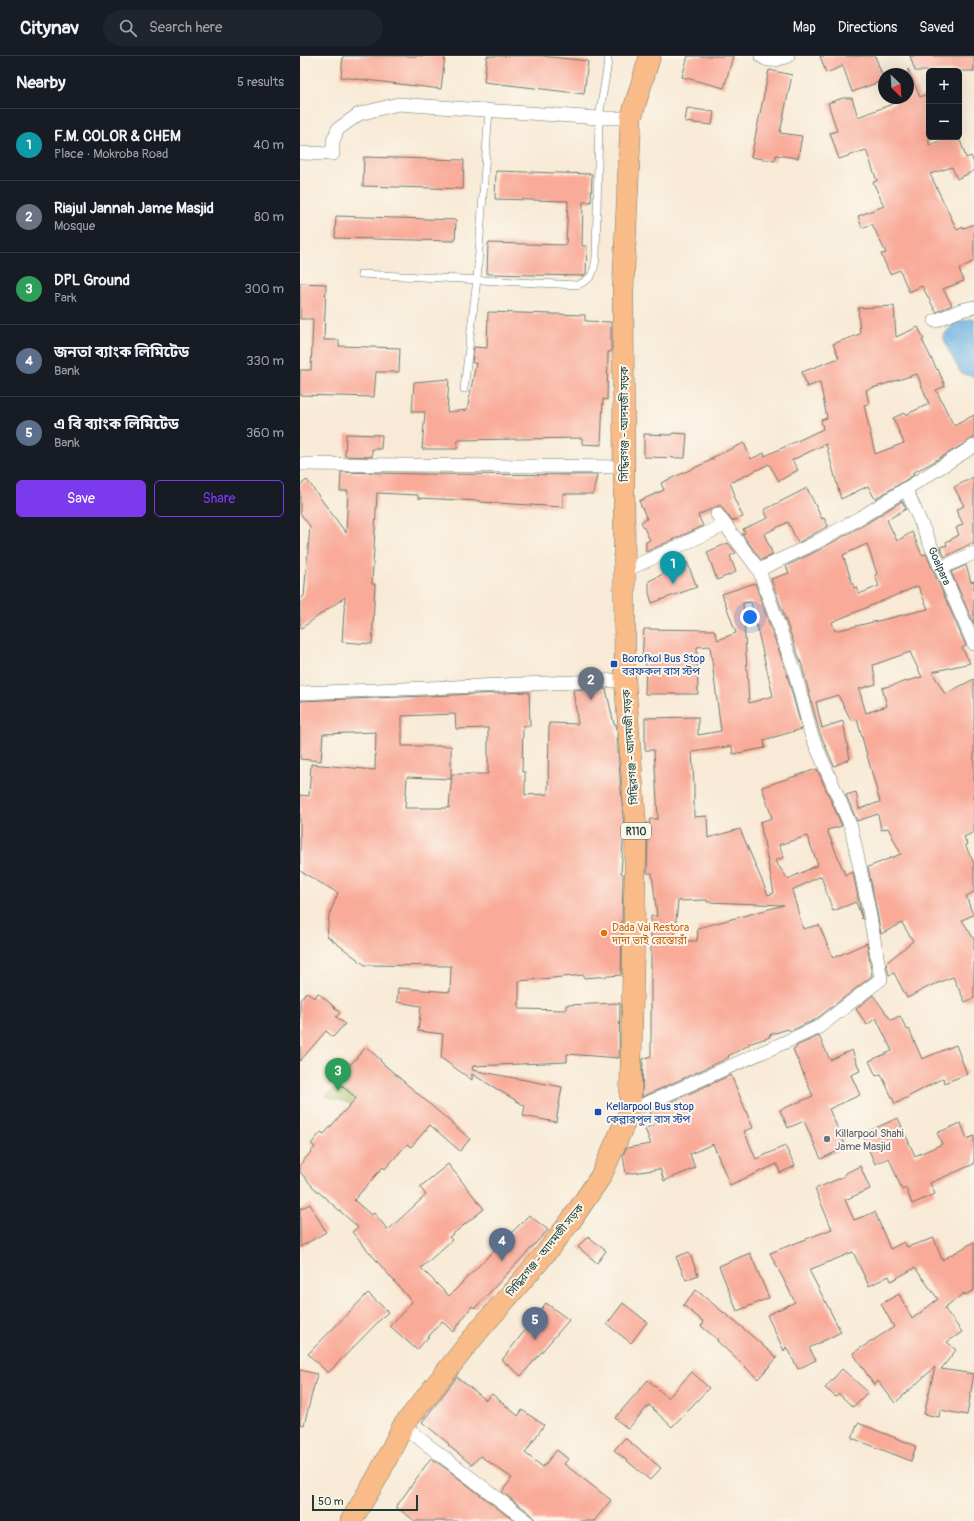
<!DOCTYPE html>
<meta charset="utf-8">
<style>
:root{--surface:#171b24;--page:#20242c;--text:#f1f3f6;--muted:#9ea1a6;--line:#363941;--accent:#7c3aed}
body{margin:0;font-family:Pangolin,"Noto Sans Bengali",sans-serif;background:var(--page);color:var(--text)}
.controls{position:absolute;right:12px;top:12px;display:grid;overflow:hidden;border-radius:6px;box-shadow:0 4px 16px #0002}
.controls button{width:36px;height:36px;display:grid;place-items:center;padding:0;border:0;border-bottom:1px solid var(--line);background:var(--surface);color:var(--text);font:20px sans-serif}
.compass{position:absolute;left:578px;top:12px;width:36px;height:36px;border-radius:50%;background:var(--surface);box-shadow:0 4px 16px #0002;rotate:155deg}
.scale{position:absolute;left:12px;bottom:10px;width:106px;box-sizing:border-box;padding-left:4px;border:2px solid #1f3d34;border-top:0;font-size:11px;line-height:14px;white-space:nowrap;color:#1f3d34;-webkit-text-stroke:3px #fbf7ec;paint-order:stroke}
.you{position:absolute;left:450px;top:561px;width:14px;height:14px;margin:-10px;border:3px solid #fff;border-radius:50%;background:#1a73e8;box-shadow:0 0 0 6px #1a73e833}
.badge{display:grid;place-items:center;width:26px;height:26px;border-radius:50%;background:var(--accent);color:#fff;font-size:13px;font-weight:700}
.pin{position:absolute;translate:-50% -33px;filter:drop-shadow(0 1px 2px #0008)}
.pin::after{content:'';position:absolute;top:21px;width:14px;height:12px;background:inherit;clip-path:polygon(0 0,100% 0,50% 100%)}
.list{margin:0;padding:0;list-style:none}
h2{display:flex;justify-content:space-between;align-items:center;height:52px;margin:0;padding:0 16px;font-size:17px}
h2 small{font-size:13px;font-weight:400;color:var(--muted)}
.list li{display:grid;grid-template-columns:26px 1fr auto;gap:12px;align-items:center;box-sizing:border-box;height:72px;padding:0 16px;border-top:1px solid var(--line)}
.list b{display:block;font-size:15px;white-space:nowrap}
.list p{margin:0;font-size:13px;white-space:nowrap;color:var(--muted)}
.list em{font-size:13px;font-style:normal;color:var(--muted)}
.actions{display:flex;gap:8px;padding:12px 16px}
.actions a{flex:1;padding:9px 0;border:1px solid var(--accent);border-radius:6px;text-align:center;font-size:14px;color:var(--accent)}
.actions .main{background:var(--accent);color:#fff}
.icon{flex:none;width:22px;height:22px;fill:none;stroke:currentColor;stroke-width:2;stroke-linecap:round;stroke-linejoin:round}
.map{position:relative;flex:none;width:674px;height:1465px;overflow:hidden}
header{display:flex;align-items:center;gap:24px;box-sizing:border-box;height:56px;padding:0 20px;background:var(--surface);border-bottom:1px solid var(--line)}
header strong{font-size:19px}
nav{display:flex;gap:22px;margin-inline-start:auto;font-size:14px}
.search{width:280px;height:36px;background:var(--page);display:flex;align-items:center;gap:10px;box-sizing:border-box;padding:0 14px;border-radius:22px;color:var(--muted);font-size:15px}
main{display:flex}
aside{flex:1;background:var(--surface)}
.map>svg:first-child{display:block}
.green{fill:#a4c46c;stroke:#628050}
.water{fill:#6fb3e5;stroke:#47788c}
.building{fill:#f9aa99;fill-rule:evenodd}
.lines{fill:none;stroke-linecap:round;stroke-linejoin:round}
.lane-casing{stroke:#6b7a6d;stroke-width:8}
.street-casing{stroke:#6b7a6d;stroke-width:14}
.primary-casing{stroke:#6b7a6d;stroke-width:22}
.lane{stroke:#fff;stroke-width:7}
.street{stroke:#fff;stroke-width:13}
.primary{stroke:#f9bc89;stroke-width:21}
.transit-dot{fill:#1a4fb4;stroke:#fbf7ec;stroke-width:1.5}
.food-dot{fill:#e8710a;stroke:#fbf7ec;stroke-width:1.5}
.worship-dot{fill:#6b7280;stroke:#fbf7ec;stroke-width:1.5}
.labels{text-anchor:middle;stroke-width:4;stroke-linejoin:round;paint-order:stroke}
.shield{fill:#fbf7ec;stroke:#61756b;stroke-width:1}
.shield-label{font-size:10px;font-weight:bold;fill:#1f3d34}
.street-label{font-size:11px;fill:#1f3d34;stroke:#fbf7ec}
.transit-label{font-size:11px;fill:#164399;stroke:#fbf7ec;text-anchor:start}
.food-label{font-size:11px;fill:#c56008;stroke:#fbf7ec;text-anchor:start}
.worship-label{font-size:11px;fill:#5b616d;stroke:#fbf7ec;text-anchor:start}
</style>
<header>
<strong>Citynav</strong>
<div class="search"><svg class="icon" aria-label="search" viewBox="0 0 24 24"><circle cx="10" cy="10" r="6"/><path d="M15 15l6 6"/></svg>Search here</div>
<nav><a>Map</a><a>Directions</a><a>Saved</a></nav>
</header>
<main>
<aside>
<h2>Nearby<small>5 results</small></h2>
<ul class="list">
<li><span class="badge" style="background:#0f9aa8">1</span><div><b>F.M. COLOR &amp; CHEM</b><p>Place · Mokroba Road</p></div><em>40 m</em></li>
<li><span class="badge" style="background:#6b7280">2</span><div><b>Riajul Jannah Jame Masjid</b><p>Mosque</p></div><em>80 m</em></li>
<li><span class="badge" style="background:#2e9e5b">3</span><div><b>DPL Ground</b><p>Park</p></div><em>300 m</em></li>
<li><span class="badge" style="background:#5c6f8a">4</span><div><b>জনতা ব্যাংক লিমিটেড</b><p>Bank</p></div><em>330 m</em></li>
<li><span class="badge" style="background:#5c6f8a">5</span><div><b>এ বি ব্যাংক লিমিটেড</b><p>Bank</p></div><em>360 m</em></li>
</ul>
<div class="actions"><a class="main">Save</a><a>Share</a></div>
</aside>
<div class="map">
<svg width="674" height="1465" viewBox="0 0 674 1465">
<rect width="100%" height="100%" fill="#fbf7ec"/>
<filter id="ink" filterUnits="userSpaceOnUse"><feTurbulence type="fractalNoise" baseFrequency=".025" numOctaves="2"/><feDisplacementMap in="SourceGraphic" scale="8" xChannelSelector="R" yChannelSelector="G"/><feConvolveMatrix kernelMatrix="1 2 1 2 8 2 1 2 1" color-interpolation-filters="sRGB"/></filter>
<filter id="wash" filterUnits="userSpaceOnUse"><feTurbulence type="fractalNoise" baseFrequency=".012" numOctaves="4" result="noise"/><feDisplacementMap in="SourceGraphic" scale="16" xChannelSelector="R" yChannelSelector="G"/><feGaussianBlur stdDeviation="0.9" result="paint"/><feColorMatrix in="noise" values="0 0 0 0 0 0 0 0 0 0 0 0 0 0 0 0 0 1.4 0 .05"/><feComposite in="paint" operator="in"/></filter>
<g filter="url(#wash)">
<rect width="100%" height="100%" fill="#f8ead6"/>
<polygon class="green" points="75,1015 52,1048 26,1040 37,1030 53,1040"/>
<polygon class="water" points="674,262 674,321 661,317 649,295 643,280 655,267"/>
<g id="blocks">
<g class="building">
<polygon points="43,0 145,0 141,33 41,21"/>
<polygon points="187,0 242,0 288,5 284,38 184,26"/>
<polygon points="388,0 433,0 424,32 382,21"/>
<polygon points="520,0 575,0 584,24 552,36 543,10 526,17"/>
<polygon points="610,0 674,0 674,15 615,15"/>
<polygon points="608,13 620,41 629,37 629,89 652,81 659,81 666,102 671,100 674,107 674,115 657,123 652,111 630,118 657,174 663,171 664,172 674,168 674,205 659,213 664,225 643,233 652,249 636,256 622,230 609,236 600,214 590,218 581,198 586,197 572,168 562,172 558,160 584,150 573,126 577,125 566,94 539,103 530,77 537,75 528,47 543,42 552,42 558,61 595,47 593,42 608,42"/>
<polygon points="469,14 492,19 480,77 502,80 498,102 476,99 475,105 451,101"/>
<polygon points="387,52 414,56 412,69 385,66"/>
<polygon points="64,101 164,104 163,133 63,130"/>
<polygon points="196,115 292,118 291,146 283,146 282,190 287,190 286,218 283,220 187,218 188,187 266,189 268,145 195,143"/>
<polygon points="36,160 156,164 155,185 35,182"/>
<polygon points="0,227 26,228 24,284 39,284 39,290 100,292 99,316 76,316 74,341 0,339 0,314 11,314 13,263 0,263"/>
<path d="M 594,250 L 596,281 L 618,271 L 624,283 L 622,284 L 637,314 L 638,313 L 645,330 L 636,334 L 654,370 L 674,359 L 674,382 L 628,409 L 612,417 L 614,419 L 575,443 L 568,430 L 541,443 L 526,388 L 492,404 L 498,414 L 479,425 L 469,408 L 430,427 L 435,439 L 433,440 L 443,461 L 432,465 L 420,449 L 398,459 L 403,470 L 346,496 L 346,486 L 350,484 L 341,466 L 347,463 L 339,445 L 364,434 L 361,427 L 414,403 L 409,403 L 444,387 L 451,403 L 464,397 L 465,400 L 523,373 L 521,364 L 527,362 L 520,326 L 507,331 L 502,316 L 539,302 L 533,288 L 560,278 L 558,252 ZM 617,318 L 629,348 L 605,359 L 604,357 L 593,362 L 604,387 L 575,398 L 564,349 L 569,348 L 566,334 Z"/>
<polygon points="188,256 285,259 285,265 311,266 311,296 308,296 307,344 303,343 301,389 282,388 282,382 158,384 157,393 122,393 125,356 112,356 114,326 149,323 147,356 167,354 176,307 172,307 174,291 187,292"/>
<polygon points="373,377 387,378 385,402 344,401 344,378 372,379"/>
<polygon points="46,378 82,379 81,393 72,393 72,401 45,400"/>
<polygon points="41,416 119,418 297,419 293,438 263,438 263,451 180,446 180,445 118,442 118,439 77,437 72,528 75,528 72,588 42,586 45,541 0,573 0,543 4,540 10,470 0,457 0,429 7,424 46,477 48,435 40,435"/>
<polygon points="674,421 674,489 672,487 645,501 640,491 647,489 646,486 659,479 656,472 663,468 656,454 664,450 654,431"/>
<polygon points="507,432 522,463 524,462 528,470 498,487 488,466 464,478 473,499 461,504 442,478 445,477 443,473 468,462 464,454"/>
<path d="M 602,445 L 606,453 L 587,464 L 597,485 L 612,476 L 622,499 L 626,498 L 666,590 L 662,592 L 670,607 L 632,616 L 645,638 L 674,623 L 674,776 L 664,781 L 667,788 L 665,789 L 674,807 L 674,836 L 666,840 L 673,859 L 662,864 L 674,883 L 674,942 L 665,946 L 653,921 L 630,930 L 607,942 L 594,917 L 589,919 L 586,907 L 613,885 L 602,867 L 581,878 L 568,811 L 601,798 L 588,772 L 581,774 L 578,758 L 557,765 L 546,739 L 556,736 L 559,753 L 580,746 L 557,663 L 551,664 L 538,639 L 516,646 L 522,672 L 543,665 L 550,703 L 534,710 L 519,675 L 502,610 L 471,523 L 489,517 L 486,510 L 519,494 L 567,467 ZM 567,488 L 577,518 L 575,519 L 579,530 L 559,538 L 556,531 L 554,532 L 543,499 ZM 618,530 L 628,553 L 535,575 L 532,566 ZM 610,596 L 622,621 L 582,632 L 587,650 L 566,657 L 559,633 L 576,628 L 573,609 Z"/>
<polygon points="428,487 436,497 430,500 436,516 417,524 407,496"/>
<polygon points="387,506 397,531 352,547 349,537 349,525"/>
<polygon points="666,509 671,526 674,525 674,568 651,516"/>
<path d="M 455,527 L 486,615 L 502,673 L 464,684 L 465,692 L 433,698 L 432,690 L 392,696 L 394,729 L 394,761 L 407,760 L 408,782 L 440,773 L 468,839 L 474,837 L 460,766 L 472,762 L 462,731 L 517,713 L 542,770 L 527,774 L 545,819 L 553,816 L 562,863 L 556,846 L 533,855 L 521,820 L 492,834 L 503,873 L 519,869 L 533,902 L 567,887 L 572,920 L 515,964 L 490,975 L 488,973 L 469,979 L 470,981 L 448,988 L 449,989 L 428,1000 L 429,1001 L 424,1004 L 342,1041 L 343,1003 L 351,1000 L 351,860 L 357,860 L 352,817 L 347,817 L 348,779 L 350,763 L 358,763 L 354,694 L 345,694 L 345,662 L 398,661 L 398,679 L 421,675 L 410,590 L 397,591 L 398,638 L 345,638 L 346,601 L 342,601 L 344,573 L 414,574 L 418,584 L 436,577 L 422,538 ZM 451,546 L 473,640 L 449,647 L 443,547 ZM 507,780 L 518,809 L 488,823 L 475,805 L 484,801 L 479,789 ZM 407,844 L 407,846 L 484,849 L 398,872 L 397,885 L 374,885 L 378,845 Z"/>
<path d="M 306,633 L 314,668 L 316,668 L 324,774 L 321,817 L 323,818 L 321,919 L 284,922 L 284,919 L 219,925 L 219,953 L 266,954 L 266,949 L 320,947 L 319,1002 L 267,998 L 267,1006 L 173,1010 L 172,1014 L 262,1031 L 256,1066 L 223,1060 L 225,1050 L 172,1018 L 172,1024 L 141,1002 L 143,978 L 118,975 L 121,950 L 97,946 L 98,932 L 150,936 L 151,910 L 65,909 L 27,880 L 29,859 L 38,837 L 0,815 L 0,739 L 9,740 L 11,708 L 75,714 L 76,676 L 23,678 L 21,705 L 0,703 L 0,645 L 229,636 L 230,670 L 223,670 L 222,716 L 225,716 L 225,739 L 248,738 L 249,667 L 278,668 L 273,634 ZM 155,658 L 156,673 L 188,672 L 188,718 L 152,718 L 149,752 L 105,752 L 107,721 L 151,723 L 151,690 L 102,690 L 102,660 Z"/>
<polygon points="7,936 14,942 18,937 32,949 40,957 36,961 45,968 33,981 26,975 0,1005 0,944"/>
<polygon points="573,939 591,964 600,960 607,974 609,973 622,1003 656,989 667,1018 645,1027 643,1022 595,1048 581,1018 576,1020 569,1005 592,995 576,962 567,969 556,953"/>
<polygon points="519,980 530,1004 552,994 560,1015 551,1019 560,1039 529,1053 546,1091 521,1103 504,1065 488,1072 480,1054 513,1040 493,993 497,991 496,990"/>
<polygon points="66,991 81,1004 80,1005 170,1083 160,1095 130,1069 111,1091 107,1088 85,1113 83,1111 54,1144 71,1159 74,1157 88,1174 126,1139 120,1131 148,1108 184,1153 149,1181 152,1184 121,1212 149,1240 229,1159 248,1174 175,1252 172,1250 153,1276 142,1265 117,1294 90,1270 112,1246 52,1176 58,1171 14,1132 0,1116 0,1109 15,1091 11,1088 21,1076 24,1078 56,1042 36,1025"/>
<polygon points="431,1019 453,1072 444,1075 456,1103 485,1090 495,1110 480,1117 477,1108 430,1129 413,1088 390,1098 395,1112 364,1125 360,1113 326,1118 323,1099 326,1092 351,1088 345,1073 355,1068 350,1055"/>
<polygon points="598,1062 615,1100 642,1088 637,1077 661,1067 667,1083 674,1080 674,1108 630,1127 635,1138 612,1148 606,1132 602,1134 589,1102 575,1108 562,1078"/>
<polygon points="560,1110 570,1133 545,1144 554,1164 575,1156 590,1193 604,1186 607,1191 634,1182 642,1204 674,1186 674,1234 665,1239 664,1237 644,1252 662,1276 647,1286 656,1294 641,1313 674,1318 667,1359 640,1354 639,1361 624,1358 635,1311 595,1347 578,1325 574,1329 553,1297 594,1271 581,1248 599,1238 612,1263 638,1243 615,1212 591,1225 589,1220 569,1230 553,1196 509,1214 541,1276 509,1292 516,1304 498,1313 486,1291 484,1295 467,1259 495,1246 470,1197 532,1173 515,1133 545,1120 544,1118"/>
<polygon points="10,1148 26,1176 0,1191 0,1153"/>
<polygon points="288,1180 306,1195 297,1207 278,1191"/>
<polygon points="389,1196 398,1219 386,1224 376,1201"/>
<polygon points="450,1197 469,1242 437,1255 419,1210"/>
<polygon points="396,1234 445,1274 477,1302 458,1323 417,1285 418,1284 401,1270 404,1266 383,1249"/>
<polygon points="68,1237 88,1256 28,1317 8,1298"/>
<polygon points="246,1247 269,1264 221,1320 202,1304"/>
<polygon points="323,1247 347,1266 331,1287 307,1268"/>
<polygon points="542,1313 568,1336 553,1351 539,1338 536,1341 525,1332"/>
<polygon points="0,1314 17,1318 4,1369 0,1368"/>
<polygon points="392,1316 409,1332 372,1371 349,1349 328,1373 315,1362 348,1324 368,1342"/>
<polygon points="157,1321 186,1344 192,1338 218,1360 222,1354 244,1369 225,1397 243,1411 257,1394 268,1403 264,1408 311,1444 294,1465 235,1465 232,1459 202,1436 212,1422 180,1400 172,1409 148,1389 149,1388 122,1366"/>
<polygon points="558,1367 616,1390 611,1405 552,1382"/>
<polygon points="325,1382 361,1412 350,1424 314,1394"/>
<polygon points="131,1402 148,1414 214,1465 115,1465 96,1451"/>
</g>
</g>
</g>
<g filter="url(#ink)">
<use href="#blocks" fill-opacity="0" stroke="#6b7a6d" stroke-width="1"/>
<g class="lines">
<defs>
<g id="lane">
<path d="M 61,218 L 277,229 C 293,223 294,217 296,201 L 299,62 L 308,6 L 308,0"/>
<polyline points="164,333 177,223 189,54"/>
</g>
<g id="street">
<path d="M 461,0 C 470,8 478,3 488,0"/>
<polyline points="0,97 33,98 33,85 38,73 59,58 98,48 299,62 331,62"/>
<polyline points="635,265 661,254 674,251"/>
<polyline points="0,408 325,411"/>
<path id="s1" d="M 606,433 L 674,588"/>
<polyline points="641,512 674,497"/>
<polyline points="459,514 515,487 563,460 674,390"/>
<polyline points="324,515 425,469"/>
<polyline points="0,637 325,624"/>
<polyline points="330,1055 519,971 581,923 568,849 551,771 511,678 494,613 459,514 417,458"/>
<polyline points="103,1370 227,1465"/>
</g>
<polyline id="primary" points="51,1465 78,1420 103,1370 180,1273 240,1204 270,1166 301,1120 330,1055 336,774 325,624 323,235 331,62 350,0"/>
</defs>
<use href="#lane" class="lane-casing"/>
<use href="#street" class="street-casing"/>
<use href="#primary" class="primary-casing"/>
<use href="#lane" class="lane"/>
<use href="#street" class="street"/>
<use href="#primary" class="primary"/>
</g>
</g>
<g class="transit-dot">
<rect x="310" y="604" width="8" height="8" rx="2"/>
<rect x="294" y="1052" width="8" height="8" rx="2"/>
</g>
<circle class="food-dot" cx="304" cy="877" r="4"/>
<circle class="worship-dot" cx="527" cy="1083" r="4"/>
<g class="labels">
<rect class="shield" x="321" y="767" width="30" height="16" rx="3"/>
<g class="shield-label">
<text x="336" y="779">R110</text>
</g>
<g class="street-label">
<text transform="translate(324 368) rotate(-90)" y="4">সিদ্ধিরগঞ্জ - আদমজী সড়ক</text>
<text dy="4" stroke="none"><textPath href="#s1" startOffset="84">Goalpara</textPath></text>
<text transform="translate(330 691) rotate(-94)" y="4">সিদ্ধিরগঞ্জ - আদমজী সড়ক</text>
<text transform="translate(245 1194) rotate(-51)" y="4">সিদ্ধিরগঞ্জ - আদমজী সড়ক</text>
</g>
<g class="transit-label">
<text x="322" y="606">Borofkol Bus Stop<tspan x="322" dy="13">বরফকল বাস স্টপ</tspan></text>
<text x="306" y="1054">Kellarpool Bus stop<tspan x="306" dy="13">কেল্লারপুল বাস স্টপ</tspan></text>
</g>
<g class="food-label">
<text x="312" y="875">Dada Vai Restora<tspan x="312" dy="13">দাদা ভাই রেস্তোরাঁ</tspan></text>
</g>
<g class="worship-label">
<text x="535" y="1081">Killarpool Shahi<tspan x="535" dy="13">Jame Masjid</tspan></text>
</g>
</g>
</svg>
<div class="controls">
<button>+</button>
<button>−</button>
</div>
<svg class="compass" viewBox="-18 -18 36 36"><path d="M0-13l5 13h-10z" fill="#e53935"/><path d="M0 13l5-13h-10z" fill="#9ea1a6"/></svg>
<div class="scale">50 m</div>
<div class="you"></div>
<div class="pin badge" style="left:373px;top:528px;background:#0f9aa8">1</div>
<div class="pin badge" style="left:291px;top:644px;background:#6b7280">2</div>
<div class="pin badge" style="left:38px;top:1035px;background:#2e9e5b">3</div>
<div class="pin badge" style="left:202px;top:1205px;background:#5c6f8a">4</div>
<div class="pin badge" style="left:235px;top:1284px;background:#5c6f8a">5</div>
</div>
</main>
